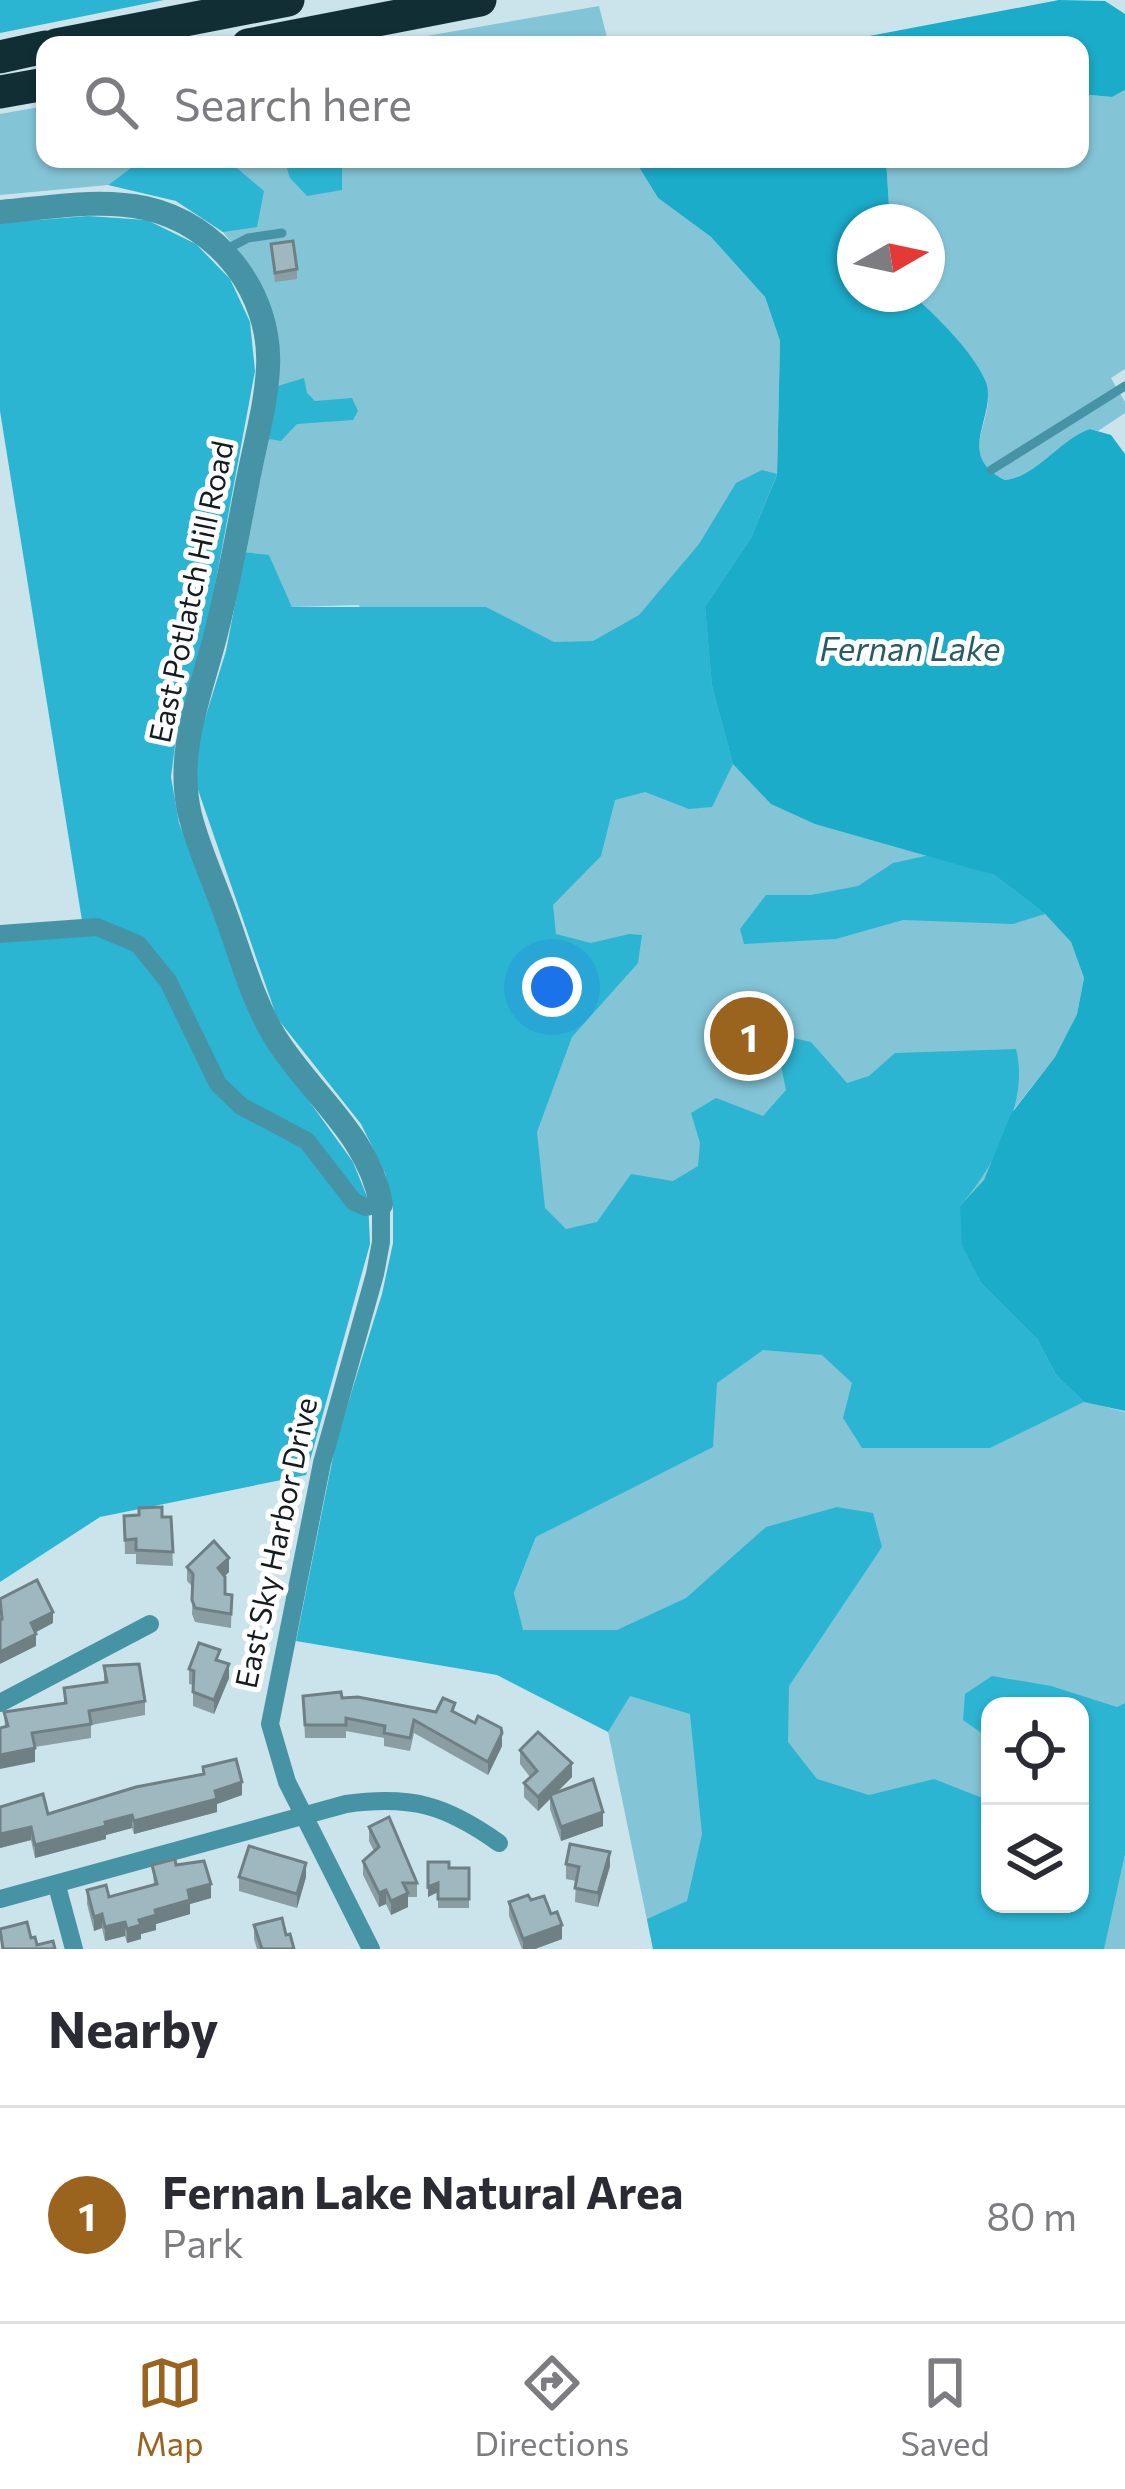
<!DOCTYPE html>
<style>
:root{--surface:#fff;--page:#f2f2f3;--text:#2b2b33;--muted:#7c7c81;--line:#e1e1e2;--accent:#9a631e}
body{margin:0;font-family:Commissioner,sans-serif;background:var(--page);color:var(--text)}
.controls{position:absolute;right:36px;bottom:36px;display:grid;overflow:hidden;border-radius:24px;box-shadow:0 3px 9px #0004}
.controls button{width:108px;height:108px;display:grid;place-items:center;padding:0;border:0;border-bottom:3px solid var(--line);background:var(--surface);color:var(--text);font:60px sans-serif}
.compass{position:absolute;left:837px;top:204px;width:108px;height:108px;border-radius:50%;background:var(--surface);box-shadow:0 3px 9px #0004;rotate:81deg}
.you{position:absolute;left:552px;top:987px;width:42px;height:42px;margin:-30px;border:9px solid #fff;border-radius:50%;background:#1a73e8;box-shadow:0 0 0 18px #1a73e833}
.badge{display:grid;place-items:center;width:78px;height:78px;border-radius:50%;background:var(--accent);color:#fff;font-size:39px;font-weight:700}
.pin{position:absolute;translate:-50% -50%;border:6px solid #fff;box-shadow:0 3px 12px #0006}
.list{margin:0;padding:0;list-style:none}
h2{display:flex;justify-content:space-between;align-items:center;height:156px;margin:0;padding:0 48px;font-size:51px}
h2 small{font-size:39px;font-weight:400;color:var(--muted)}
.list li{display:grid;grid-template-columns:78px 1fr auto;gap:36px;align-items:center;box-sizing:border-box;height:216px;padding:0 48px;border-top:3px solid var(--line)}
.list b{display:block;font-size:45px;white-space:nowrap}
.list p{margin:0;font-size:39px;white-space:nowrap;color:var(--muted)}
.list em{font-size:39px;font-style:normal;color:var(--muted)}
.icon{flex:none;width:66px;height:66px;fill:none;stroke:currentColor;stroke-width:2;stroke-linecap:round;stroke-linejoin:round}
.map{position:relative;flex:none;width:1125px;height:1949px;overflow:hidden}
.search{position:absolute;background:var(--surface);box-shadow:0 3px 9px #0004;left:36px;right:36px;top:36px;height:132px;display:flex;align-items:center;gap:30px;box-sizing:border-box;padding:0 42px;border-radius:24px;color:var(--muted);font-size:45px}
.sheet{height:372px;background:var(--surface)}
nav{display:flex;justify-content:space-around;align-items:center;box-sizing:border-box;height:168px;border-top:3px solid var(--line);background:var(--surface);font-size:33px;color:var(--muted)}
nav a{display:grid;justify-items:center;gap:6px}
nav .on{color:var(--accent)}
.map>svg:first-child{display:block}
.green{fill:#83c5d7;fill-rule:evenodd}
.forest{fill:#2cb5d3}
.water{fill:#1bacca}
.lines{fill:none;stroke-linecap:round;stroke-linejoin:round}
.service{stroke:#4793a6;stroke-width:9}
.minor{stroke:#4793a6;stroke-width:18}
.tertiary{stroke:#4793a6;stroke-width:24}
.motorway{stroke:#122e35;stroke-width:33}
.wall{fill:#899da3}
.shaded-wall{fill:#6f8085}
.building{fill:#9fb7be;stroke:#6f8085;stroke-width:3}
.labels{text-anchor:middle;stroke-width:10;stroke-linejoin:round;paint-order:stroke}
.street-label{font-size:30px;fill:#131c1e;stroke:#fff}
.water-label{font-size:33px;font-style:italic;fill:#275b68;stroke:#fff}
</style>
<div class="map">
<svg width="1125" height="1949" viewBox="0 0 1125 1949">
<rect width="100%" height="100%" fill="#cbe3ea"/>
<g class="green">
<polygon points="599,6 609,45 375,45"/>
<path d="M 1125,90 L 1125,369 L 1111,378 L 1125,402 L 1125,413 L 1098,431 L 1090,429 C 1065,444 1032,477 1005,480 C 955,455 995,421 987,389 C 978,355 937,317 912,294 L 927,294 L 927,222 L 890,222 L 886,159 L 1080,159 L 1080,94 L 1112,97 Z"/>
<polygon points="45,106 45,159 143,159 108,185 0,195 0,114"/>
<path d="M 226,159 L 634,159 L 658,198 L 711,237 L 765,297 L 780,341 L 777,474 L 930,855 L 994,875 L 1045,914 L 1071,942 L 1084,978 L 1077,1014 L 1055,1057 L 1011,1113 L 1037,1339 L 1056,1375 L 1084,1401 L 1125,1412 L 1125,1949 L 653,1949 L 587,1630 L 522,1630 L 514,1593 L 536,1537 L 565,1522 L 359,605 L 292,607 L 269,556 L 245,552 L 269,433 L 272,312 L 254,272 L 223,232 L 176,201 L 237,168 ZM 990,1706 L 1080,1706 L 1080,1904 L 990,1904 Z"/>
</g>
<g class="forest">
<polygon points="0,0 164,0 0,33"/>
<polygon points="143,159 226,159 264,191 257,227 223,232 176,201 108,185"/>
<polygon points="284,159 342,159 342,190 307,196 290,178"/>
<polygon points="88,216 147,220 196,244 230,279 250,322 255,371 209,618 176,738 171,777 179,823 263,1037 353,1162 368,1199 370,1244 306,1475 100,1517 0,1582 0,941 84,933 0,411 0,223"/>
<polygon points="304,378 307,393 315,401 352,398 358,411 353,420 297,424 281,441 269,439 278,386"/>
<path d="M 762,470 L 777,474 L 751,538 L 705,607 L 712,686 L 733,764 L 712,807 L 689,809 L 645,792 L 615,800 L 601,856 L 553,905 L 556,934 L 591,943 L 629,934 L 642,935 L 638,963 L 572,1037 L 537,1132 L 545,1208 L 566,1229 L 597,1222 L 631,1174 L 673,1181 L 698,1166 L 700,1143 L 691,1113 L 716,1098 L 763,1116 L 786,1090 L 779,1056 L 793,1038 L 811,1042 L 847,1083 L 869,1076 L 895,1053 L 1016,1049 C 1030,1101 993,1169 960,1206 L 982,1284 L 1037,1339 L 1056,1375 L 1084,1402 L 990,1448 L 862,1448 L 843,1418 L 852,1383 L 822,1355 L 763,1350 L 717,1383 L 713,1447 L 536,1537 L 514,1593 L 523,1630 L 617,1630 L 686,1598 L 766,1527 L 837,1507 L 873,1513 L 882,1547 L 789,1686 L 788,1742 L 817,1779 L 869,1795 L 934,1779 L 990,1801 L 990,1904 L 1080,1904 L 1080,1706 L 990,1706 L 990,1739 L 963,1720 L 965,1694 L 992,1676 L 1051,1686 L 1117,1707 L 1125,1703 L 1125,1854 L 1104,1949 L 653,1949 L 647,1919 L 687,1901 L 702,1834 L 690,1714 L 630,1696 L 608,1732 L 497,1675 L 296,1641 L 336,1442 L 382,1294 L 393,1243 L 393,1206 L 385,1173 L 361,1124 L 277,1018 L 196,784 L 197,744 L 226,651 L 245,552 L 269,555 L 292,607 L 486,607 L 554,642 L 593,641 L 639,615 L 699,544 L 736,483 Z"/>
<polygon points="930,855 994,875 1045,914 1013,924 903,920 836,939 744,944 740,929 766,895 811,895 858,886 893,863"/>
</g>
<g class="water">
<polygon points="1059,0 1105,1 1125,14 1125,90 1112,97 1080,94 1080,45 822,45"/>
<path d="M 634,159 L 886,159 L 890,222 L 855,222 L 855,294 L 912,294 C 936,316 971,349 985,380 C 1000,414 952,454 1005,480 C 1038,476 1059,440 1090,429 L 1111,435 L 1125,454 L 1125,1411 L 1084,1402 L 1056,1375 L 1037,1339 L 982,1284 L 962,1245 L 960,1206 L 984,1180 L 1011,1114 L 1055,1057 L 1077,1014 L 1084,978 L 1071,942 L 1045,914 L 994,875 L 815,824 L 771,804 L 733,764 L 712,686 L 705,607 L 751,538 L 777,475 L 780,341 L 765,297 L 711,237 L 658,198 Z"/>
</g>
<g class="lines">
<g class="service">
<polyline points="225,250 248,238 282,233"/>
<polyline points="991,470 1125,386"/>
</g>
<g class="minor">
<polyline points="0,934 97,927 138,944 168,981 218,1084 241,1106 307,1141 354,1202 366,1207 381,1204 381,1242 375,1274 322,1463 270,1724 287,1782 371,1949"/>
<polyline points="0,1703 150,1624"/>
<polyline points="57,1886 74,1949"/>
<path d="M 0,1899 L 346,1804 C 411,1795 446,1805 499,1843"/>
</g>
<path class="tertiary" d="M 0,212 C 47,208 98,198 145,208 C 219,224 272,294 268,368 C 266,407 254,447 247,485 C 237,536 228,587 215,637 C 200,696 175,753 190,815 C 199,850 215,884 227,918 C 241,957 253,1001 275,1037 C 310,1094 369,1135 381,1204"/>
<g class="motorway">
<polyline points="56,45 288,0"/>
<polyline points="248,45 480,0"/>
<polyline points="0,57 45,47"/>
<polyline points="0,92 45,84"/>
</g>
</g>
<g class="wall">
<polygon points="271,244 297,269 297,279 275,282"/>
<polygon points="124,1516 171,1517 173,1566 136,1564 136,1554 125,1554"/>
<polygon points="187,1567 229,1572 225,1576 225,1594 232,1595 231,1628 195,1622 192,1614 193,1587 187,1581"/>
<polygon points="220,1661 229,1678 214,1714 193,1706 193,1685 189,1684 189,1669"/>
<polygon points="104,1666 145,1701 145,1715 91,1725 91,1738 35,1747 35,1762 5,1727 4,1712 64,1703 64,1688 104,1682"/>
<polygon points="303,1696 342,1698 455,1713 502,1746 488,1775 414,1733 410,1751 384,1746 384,1738 346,1731 346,1738 305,1738"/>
<polygon points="520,1750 572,1777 556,1793 603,1826 561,1841 550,1809 550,1799 538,1811 524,1797 524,1783 530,1777 520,1764"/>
<polygon points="203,1767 242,1795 217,1804 217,1812 134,1834 132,1828 106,1835 106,1839 35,1858 31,1840 0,1848 0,1807 48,1814 203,1774"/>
<polygon points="369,1827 417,1883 417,1897 408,1897 408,1907 391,1915 386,1904 379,1907 363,1875 363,1861 374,1851 369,1841"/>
<polygon points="428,1862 449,1868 469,1868 469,1908 438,1908 438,1892 428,1897"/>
<polygon points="566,1864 610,1866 598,1907 575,1902 576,1881 566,1879"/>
<polygon points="152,1865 176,1865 211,1898 190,1904 190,1914 156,1924 156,1930 141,1934 141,1939 127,1943 125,1936 105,1941 102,1928 94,1931 87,1904 87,1890 109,1897 154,1885"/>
<polygon points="239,1877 306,1877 297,1908 239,1891"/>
<polygon points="531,1900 551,1914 562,1939 535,1949 522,1949 509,1916 509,1902"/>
<polygon points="254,1925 286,1935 294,1949 257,1949 254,1939"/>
</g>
<g class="shaded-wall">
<polygon points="229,1558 229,1572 218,1582 218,1568"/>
<polygon points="53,1612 53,1623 31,1635 31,1623"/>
<polygon points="36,1634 36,1646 0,1664 0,1652"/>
<polygon points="229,1664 229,1678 214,1714 214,1700"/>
<polygon points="502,1733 502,1746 488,1775 488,1762"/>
<polygon points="35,1748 35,1762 0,1769 0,1755"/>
<polygon points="572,1763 572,1777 538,1811 538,1797"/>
<polygon points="242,1782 242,1795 217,1804 217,1812 134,1834 134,1821"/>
<polygon points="603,1812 603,1826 561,1841 561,1827"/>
<polygon points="132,1815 132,1828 106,1835 106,1839 35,1858 35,1845"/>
<polygon points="31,1827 31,1840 0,1848 0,1834"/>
<polygon points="610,1852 610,1866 598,1907 598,1893"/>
<polygon points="306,1863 306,1877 297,1908 297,1894"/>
<polygon points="438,1883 438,1892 428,1897 428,1887"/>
<polygon points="211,1884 211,1898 190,1904 190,1914 156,1924 156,1930 141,1934 141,1939 127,1943 127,1929 139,1920 188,1890"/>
<polygon points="386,1890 386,1904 379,1907 379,1893"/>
<polygon points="408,1893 408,1907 391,1915 391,1901"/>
<polygon points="102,1914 102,1928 94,1931 94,1917"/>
<polygon points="125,1922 125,1936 105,1941 105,1927"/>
<polygon points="562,1925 562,1939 535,1949 523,1949 523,1939"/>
</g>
<g class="building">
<polygon points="293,241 297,269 275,273 271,244"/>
<polygon points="162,1507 162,1517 171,1517 173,1552 136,1550 136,1539 125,1540 124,1516 139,1515 139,1508"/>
<polygon points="214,1541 229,1558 218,1568 225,1577 225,1594 232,1595 231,1614 195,1608 192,1600 193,1574 187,1567"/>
<polygon points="37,1580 53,1612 31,1623 36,1634 0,1652 0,1619 2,1619 0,1599"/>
<polygon points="199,1643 220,1650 216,1660 229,1664 214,1700 193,1692 194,1671 189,1669"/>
<polygon points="139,1664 145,1701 89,1711 91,1724 32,1733 35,1748 0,1755 0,1728 8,1726 4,1712 66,1703 64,1688 107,1682 104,1666"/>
<polygon points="341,1692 342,1698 358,1697 436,1712 443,1698 455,1703 452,1711 475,1723 478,1716 501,1728 502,1733 488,1762 414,1720 410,1738 384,1733 385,1726 346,1718 346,1725 305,1725 303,1696"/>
<polygon points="538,1732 572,1763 538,1797 524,1783 537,1771 520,1750"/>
<polygon points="236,1759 242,1782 215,1791 217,1799 134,1821 132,1815 105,1822 106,1826 35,1845 31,1827 0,1834 0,1807 43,1794 48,1814 136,1787 204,1774 203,1767"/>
<polygon points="593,1779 603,1812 561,1827 550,1795"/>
<polygon points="389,1817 417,1883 403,1883 408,1893 391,1901 386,1890 379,1893 363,1861 379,1847 369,1827"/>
<polygon points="570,1844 610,1852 598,1893 575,1888 579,1867 566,1864"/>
<polygon points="249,1846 306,1863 297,1894 239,1877"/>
<polygon points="175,1859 176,1865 204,1861 211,1884 188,1890 190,1900 155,1910 156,1915 139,1920 141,1925 127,1929 125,1922 105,1927 102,1914 94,1917 87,1890 106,1885 109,1897 157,1884 152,1865"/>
<polygon points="428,1862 449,1862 449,1868 469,1868 469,1899 438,1899 438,1883 428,1887"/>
<polygon points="528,1895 531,1900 544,1896 551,1914 557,1912 562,1925 523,1939 509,1902"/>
<polygon points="282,1918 286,1935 290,1934 294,1949 262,1949 254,1925"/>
<polygon points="27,1922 31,1938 35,1937 37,1945 53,1941 55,1949 3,1949 0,1929"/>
</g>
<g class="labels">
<g class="street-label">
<text transform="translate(192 592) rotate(-78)" y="10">East Potlatch Hill Road</text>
<text transform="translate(277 1543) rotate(-78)" y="10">East Sky Harbor Drive</text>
</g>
<g class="water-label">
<text x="910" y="661">Fernan Lake</text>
</g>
</g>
</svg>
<div class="controls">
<button><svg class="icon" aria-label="locate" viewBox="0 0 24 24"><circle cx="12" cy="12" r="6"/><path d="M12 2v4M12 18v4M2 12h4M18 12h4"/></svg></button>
<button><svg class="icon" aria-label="layers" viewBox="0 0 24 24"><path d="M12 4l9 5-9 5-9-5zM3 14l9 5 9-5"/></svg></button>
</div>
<svg class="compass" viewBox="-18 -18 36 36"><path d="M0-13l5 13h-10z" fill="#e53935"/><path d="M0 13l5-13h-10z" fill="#7c7c81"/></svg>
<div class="you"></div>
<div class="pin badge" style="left:749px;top:1036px">1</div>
<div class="search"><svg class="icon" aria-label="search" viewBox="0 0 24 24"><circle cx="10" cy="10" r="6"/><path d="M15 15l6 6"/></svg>Search here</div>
</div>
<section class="sheet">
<h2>Nearby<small></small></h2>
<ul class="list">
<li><span class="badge">1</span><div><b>Fernan Lake Natural Area</b><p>Park</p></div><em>80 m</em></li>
</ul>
</section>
<nav>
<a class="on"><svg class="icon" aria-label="map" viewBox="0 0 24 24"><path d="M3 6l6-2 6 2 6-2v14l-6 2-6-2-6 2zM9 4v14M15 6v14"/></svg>Map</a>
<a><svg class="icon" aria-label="directions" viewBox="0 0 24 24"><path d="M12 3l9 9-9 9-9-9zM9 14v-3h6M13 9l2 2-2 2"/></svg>Directions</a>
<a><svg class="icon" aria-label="saved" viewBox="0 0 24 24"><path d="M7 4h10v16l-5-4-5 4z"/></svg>Saved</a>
</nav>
